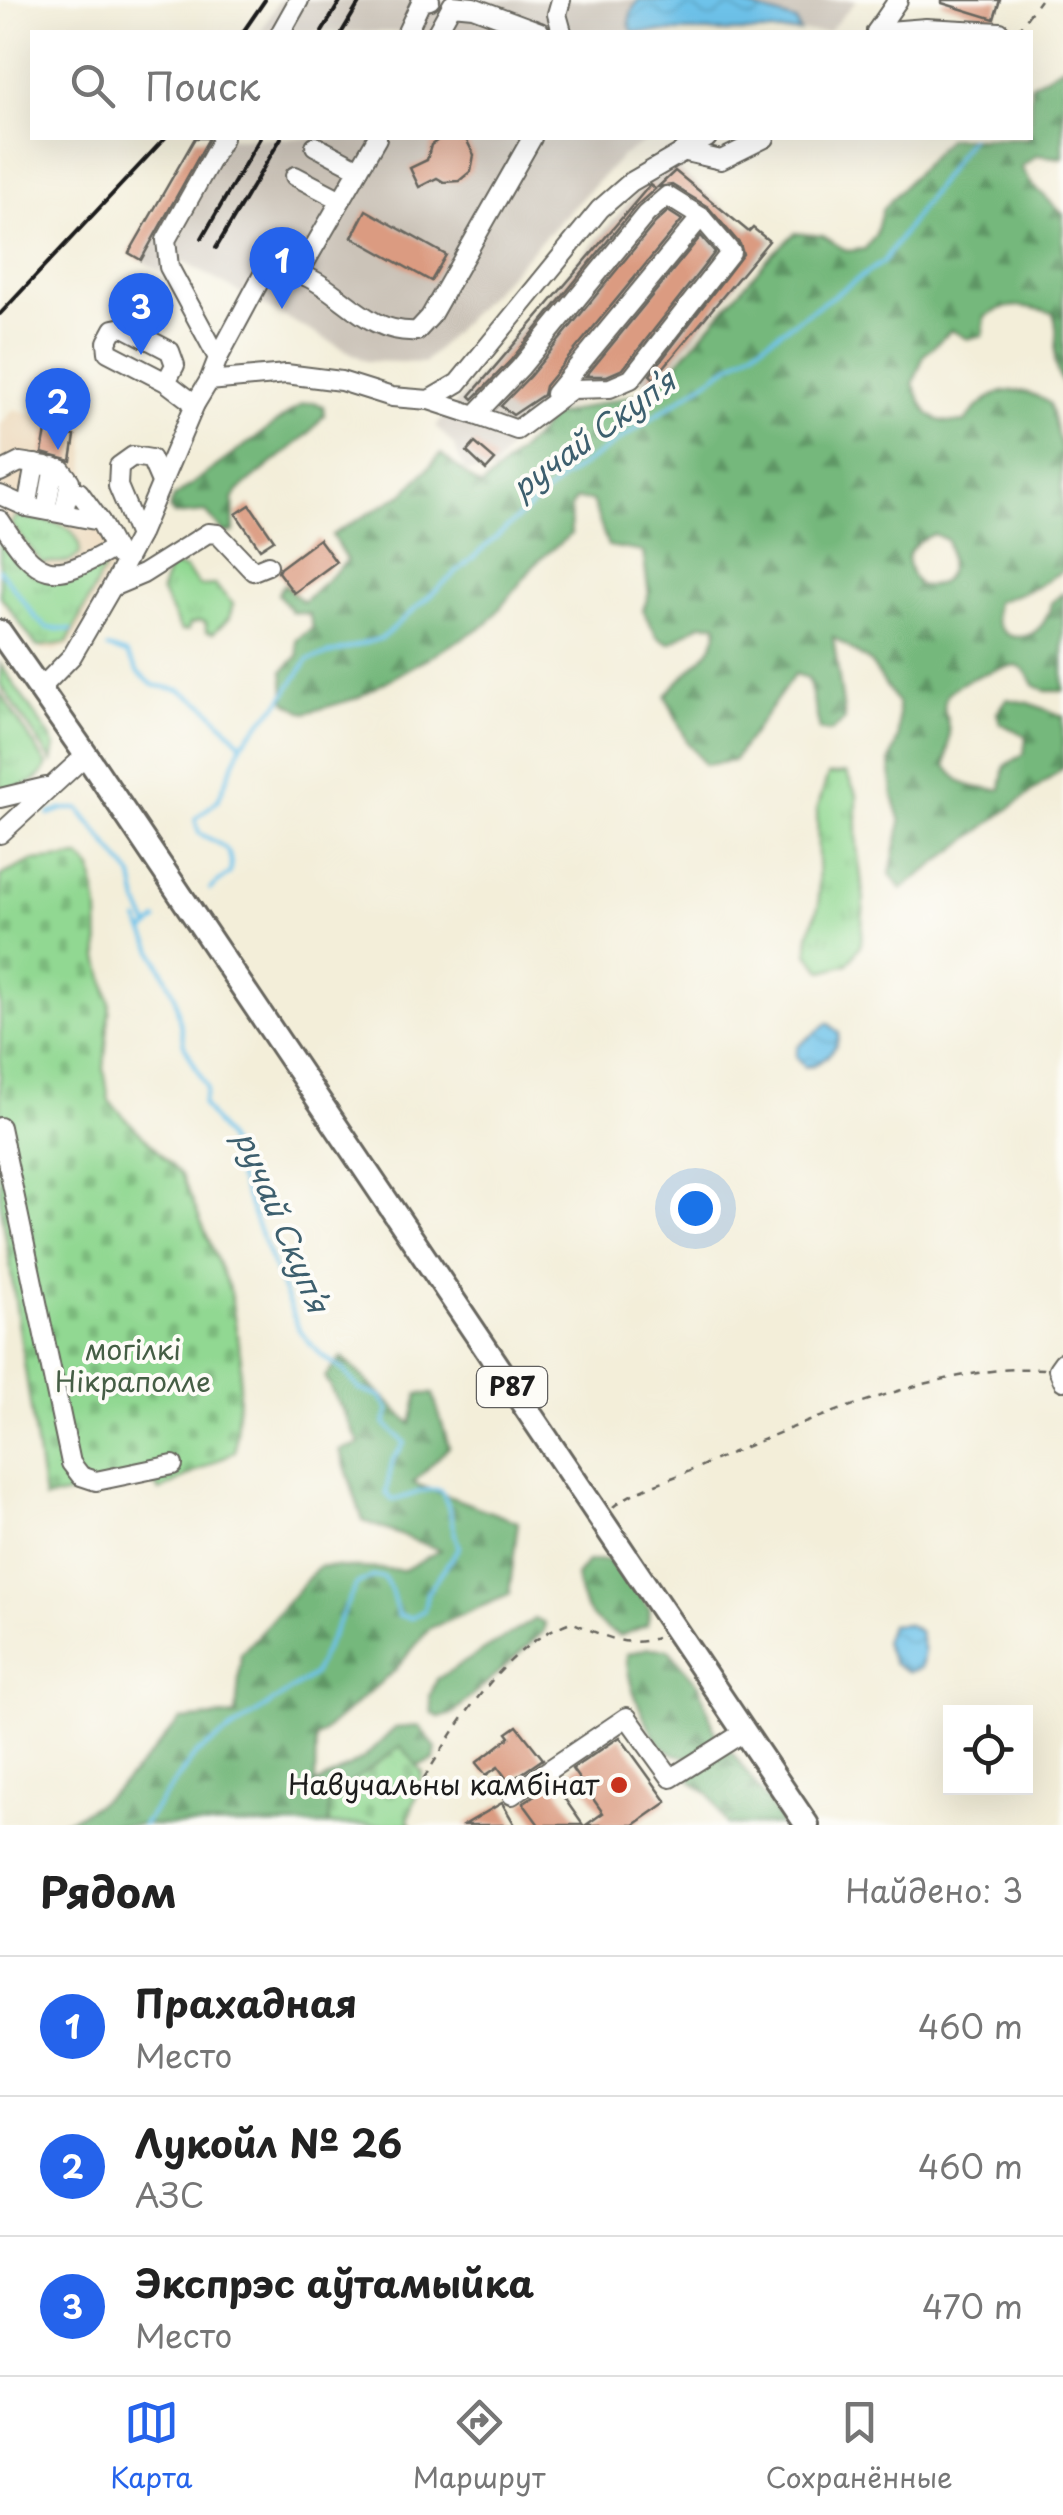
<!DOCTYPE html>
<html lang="ru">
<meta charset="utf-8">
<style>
:root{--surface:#fff;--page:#f6f6f6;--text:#222;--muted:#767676;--line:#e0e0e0;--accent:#2563eb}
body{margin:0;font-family:"Playpen Sans",sans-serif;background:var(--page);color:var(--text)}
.controls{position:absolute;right:30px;bottom:30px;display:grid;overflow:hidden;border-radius:0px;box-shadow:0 10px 40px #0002}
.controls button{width:90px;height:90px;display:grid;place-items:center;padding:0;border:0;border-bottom:2px solid var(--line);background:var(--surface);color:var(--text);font:50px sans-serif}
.you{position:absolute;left:695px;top:1208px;width:35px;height:35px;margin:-25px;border:8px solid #fff;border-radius:50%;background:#1a73e8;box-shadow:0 0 0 15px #1a73e833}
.badge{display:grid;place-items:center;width:65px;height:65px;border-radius:50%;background:var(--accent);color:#fff;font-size:32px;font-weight:700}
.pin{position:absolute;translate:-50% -82px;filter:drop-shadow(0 2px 5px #0008)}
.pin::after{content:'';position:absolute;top:52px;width:35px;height:30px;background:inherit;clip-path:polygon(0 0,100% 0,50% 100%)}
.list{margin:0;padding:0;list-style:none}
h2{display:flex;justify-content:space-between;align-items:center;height:130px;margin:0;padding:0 40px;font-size:42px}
h2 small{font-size:32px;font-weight:400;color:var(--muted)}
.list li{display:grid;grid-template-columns:65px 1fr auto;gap:30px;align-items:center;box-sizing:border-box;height:140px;padding:0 40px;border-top:2px solid var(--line)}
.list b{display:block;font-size:38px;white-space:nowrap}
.list p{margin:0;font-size:32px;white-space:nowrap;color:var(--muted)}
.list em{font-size:32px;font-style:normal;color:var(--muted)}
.icon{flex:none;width:55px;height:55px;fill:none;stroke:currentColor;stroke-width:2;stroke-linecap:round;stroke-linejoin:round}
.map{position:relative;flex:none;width:1063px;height:1825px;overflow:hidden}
.search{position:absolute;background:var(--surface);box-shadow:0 10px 40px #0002;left:30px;right:30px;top:30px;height:110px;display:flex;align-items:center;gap:25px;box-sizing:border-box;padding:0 35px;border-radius:0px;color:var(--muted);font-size:38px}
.sheet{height:550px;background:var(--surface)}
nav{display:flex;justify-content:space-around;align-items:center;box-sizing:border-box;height:140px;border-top:2px solid var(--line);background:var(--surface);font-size:28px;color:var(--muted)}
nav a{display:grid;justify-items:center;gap:5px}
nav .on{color:var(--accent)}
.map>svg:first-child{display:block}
.built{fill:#ecd8ba}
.industrial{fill:#cbc3b8}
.grass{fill:url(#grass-tufts);stroke:#567a57;stroke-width:2.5}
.forest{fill:url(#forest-firs);stroke:#486a4c;stroke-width:2.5;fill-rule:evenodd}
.cemetery{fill:url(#cemetery-stones);stroke:#567a57;stroke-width:2.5}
.water{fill:url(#water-waves);stroke:#457083;stroke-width:2.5}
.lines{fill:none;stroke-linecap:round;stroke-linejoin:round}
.stream{stroke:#6ec3ea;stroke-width:4}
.building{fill:#db9b81}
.minor-casing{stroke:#67665e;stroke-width:22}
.major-casing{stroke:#67665e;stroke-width:28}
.path{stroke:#67665e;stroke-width:2.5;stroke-dasharray:8 8;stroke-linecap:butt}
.minor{stroke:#fff;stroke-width:18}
.major{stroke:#fff;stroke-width:22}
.rail{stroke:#1c1c1c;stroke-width:4}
.poi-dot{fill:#c8321e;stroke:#fdfcf7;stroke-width:4}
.labels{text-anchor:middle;stroke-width:8;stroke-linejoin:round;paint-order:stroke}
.shield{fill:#fdfcf7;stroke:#605f5e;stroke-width:2.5}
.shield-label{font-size:25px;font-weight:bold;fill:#1c1c1c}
.park-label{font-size:28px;fill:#455e45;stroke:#fdfcf7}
.poi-label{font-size:28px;fill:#1c1c1c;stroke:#fdfcf7;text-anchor:end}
.water-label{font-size:30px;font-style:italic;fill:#3d5f6e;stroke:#fdfcf7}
</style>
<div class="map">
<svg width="1063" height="1825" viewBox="0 0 1063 1825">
<defs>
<pattern id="grass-tufts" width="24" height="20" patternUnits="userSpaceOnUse" patternTransform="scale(2.5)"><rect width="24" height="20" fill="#91d892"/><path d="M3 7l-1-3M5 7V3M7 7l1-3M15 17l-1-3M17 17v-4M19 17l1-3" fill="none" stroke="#7cb97d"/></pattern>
<pattern id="forest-firs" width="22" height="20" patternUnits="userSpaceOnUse" patternTransform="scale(2.5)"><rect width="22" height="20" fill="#74b87c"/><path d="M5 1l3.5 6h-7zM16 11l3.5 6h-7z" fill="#5e9565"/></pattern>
<pattern id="cemetery-stones" width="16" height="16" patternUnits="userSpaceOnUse" patternTransform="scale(2.5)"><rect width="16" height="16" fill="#91d892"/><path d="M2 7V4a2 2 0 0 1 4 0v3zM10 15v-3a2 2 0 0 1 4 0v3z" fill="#7cb97d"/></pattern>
<pattern id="water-waves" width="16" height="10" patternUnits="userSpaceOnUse" patternTransform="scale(2.5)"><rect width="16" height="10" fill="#6ec3ea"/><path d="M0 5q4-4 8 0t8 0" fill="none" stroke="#5fa7c8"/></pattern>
</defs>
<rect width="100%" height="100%" fill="#fdfcf7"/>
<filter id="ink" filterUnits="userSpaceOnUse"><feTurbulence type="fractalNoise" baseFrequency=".01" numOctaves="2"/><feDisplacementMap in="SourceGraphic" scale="20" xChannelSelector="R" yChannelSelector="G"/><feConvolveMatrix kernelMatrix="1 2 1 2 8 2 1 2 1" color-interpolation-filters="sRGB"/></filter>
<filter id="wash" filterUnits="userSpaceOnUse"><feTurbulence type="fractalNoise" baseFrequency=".0048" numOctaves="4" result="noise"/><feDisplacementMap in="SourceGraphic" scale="40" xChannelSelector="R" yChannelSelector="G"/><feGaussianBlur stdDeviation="2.25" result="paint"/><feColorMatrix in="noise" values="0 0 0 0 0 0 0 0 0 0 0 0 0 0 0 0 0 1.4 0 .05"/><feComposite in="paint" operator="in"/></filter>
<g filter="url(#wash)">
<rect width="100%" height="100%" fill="#f3eed9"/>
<polygon class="built" points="14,409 85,428 86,481 123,545 76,637 69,646 55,651 41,650 0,592 0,425"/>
<g class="industrial">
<polygon points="279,0 857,0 828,32 261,32"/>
<polygon points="195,138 652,138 622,156 424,363 366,361 172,256 164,274 129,253"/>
<polygon points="674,166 749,229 752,225 774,240 657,383 635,381 561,408 539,425 520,433 492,472 465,471 454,446 436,426 647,181"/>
</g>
<g class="grass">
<path d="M 16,516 C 43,521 80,518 80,554 L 70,562 L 42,563 L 11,524 Z"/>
<polygon points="0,534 21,564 33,575 43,577 102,563 105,567 67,643 37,647 0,595"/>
<polygon points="174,566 186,569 199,586 215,585 233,604 229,618 213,633 206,631 206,623 200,621 190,624 188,630 181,631 161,591 168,570"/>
<polygon points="0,664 51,738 55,747 52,762 0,684"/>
<path d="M 0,692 L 47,765 C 40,785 19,786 0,791 Z"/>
<polygon points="846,773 857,795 857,846 864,899 861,944 848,964 823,971 808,954 809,935 819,904 817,810 828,775"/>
</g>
<g class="forest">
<path d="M 1063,66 L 1063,158 L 1037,155 L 1021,167 L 1031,183 L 1063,214 L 1063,384 C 1046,356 1063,339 1053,313 C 1027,306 1008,301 985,317 L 983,335 L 968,339 L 951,330 L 924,355 L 913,384 C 926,414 930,425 965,422 C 988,391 1014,380 1049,403 L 1061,448 L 1063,570 L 1037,587 L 996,602 C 987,646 1043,651 1051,603 L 1063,593 L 1063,691 L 1046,691 L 1034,685 C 1031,678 1027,671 1019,667 C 1008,662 951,684 947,695 C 940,709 949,721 949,734 C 949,745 947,756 946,766 C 961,787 976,790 1001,789 L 1005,766 L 1024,754 L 1026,736 L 1000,723 L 997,713 L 1007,699 L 1029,703 L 1063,716 L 1063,768 L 1049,779 L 902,889 L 890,874 L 901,822 L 893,796 L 890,761 L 898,738 L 898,704 L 870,662 L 833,637 L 845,720 L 831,732 L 820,730 L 808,678 L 795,674 L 733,761 L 705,765 L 688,743 L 666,696 C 680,674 721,652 717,624 L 701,624 L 670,643 L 657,637 L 643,610 L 649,594 L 643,552 L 608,546 L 592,501 L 576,499 L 570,509 L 571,534 L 538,561 L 487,624 L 357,698 L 306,713 L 286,702 L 283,671 L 298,656 L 296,640 L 313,628 L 309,614 L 292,612 L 278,594 L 284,584 L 303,602 L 347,561 L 332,535 L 406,492 L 441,454 L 481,487 L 539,433 L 549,417 L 655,389 L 768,258 L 795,233 L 823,236 L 847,251 L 865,249 L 876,234 L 882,210 L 948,138 L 1030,138 L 1031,85 ZM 934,534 L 947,540 C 954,566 950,591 918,585 C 900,559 906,546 934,534 Z"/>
<polygon points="314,402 323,406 324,415 308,434 238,491 233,500 234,532 224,533 206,512 174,515 170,510 173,498 302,404"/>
<path d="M 342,1357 L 411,1424 L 418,1394 L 433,1394 L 449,1447 L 413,1483 L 518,1522 L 509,1595 L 430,1628 L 395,1670 L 316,1738 L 315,1785 L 364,1758 L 395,1728 L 419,1726 L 436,1748 L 434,1760 L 414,1767 L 360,1825 L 55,1825 C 110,1806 143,1764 180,1720 L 236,1715 L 241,1654 L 319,1566 L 404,1570 L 440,1550 L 363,1521 L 340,1450 L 360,1444 L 325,1377 Z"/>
<path d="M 606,1560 L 622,1566 L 650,1610 L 647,1625 L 620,1636 C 591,1623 580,1606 576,1576 L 587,1562 Z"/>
<polygon points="535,1619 545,1624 543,1632 452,1714 440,1718 432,1713 430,1696 437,1679"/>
<path d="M 648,1648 L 668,1649 L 699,1685 L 719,1743 L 692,1758 C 686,1757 674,1755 668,1751 C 648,1737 625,1678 627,1654 Z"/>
<polygon points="730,1749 784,1825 727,1825 710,1795 690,1780 695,1767"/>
</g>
<g class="cemetery">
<polygon points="79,857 92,869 98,909 99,958 110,1003 104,1069 109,1101 182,1176 230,1291 241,1359 235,1451 160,1491 149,1479 44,1499 0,1197 0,876 32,861"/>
<polygon points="401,1746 423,1773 408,1821 411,1825 329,1825 328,1799"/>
</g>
<g class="water">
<path d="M 638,0 L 728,0 L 796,21 L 800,32 L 633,32 C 625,21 632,11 638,0 Z"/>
<path d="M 828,1023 L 839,1033 C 839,1049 821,1065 805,1067 L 796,1056 L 798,1046 Z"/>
<polygon points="907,1624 919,1631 924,1651 921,1668 909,1672 893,1663 884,1642 890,1625"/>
</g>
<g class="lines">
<g class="stream">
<polyline points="0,570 37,619 47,628 71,630"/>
<polyline points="108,648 127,654 138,672 153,685 180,690 205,705 241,743"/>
<polyline points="49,814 63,809 79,809 133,877 138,903 149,926"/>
<path d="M 210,889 L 230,873 C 235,846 219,845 199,833 L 195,819 L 218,800 L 242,743 L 280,702 L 308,660 L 382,638 L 562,479 L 883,262 L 970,138"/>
<polyline points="138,920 144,932"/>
<path d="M 143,1825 L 196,1754 L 313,1675 L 356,1585 L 372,1577 L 383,1577 L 391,1590 L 398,1615 L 411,1618 L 424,1610 L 427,1593 L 459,1547 C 451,1528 452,1506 440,1490 C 422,1487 410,1498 392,1500 L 386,1492 L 393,1459 L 405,1443 L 385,1424 L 389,1410 L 380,1396 L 360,1390 L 344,1371 L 321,1355 L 299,1330 L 238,1177 C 234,1140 221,1133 203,1105 L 207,1088 L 184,1045 L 175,996 L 144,932 L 157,920"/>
</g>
</g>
<g id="blocks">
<g class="building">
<polygon points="942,0 1000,0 994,19 942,3"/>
<polygon points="195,138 209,138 141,260 129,253"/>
<polygon points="441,138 461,138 467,141 474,155 471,171 459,181 444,182 437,178 419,187 410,168 427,160 431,145"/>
<polygon points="675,171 749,232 753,228 769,241 654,379 650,375 743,254 740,244 708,207 672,185 658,187"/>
<polygon points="650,185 655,189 636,206 511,360 473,399 470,396"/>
<polygon points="366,210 446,255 431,281 352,237"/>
<polygon points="668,211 682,220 545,386 543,395 513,415 501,406 530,376 655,223"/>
<polygon points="701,236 715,252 623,369 607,376 586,376"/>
<polygon points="46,431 75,436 71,461 42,453"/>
<polygon points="475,443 495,460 486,470 467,452"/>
<polygon points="250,505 274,540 260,549 236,514"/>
<polygon points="319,539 336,562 294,593 278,572 280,568"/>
<polygon points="517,1726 543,1759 509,1782 498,1767 486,1775 476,1763 510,1737 507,1733"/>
<polygon points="620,1737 667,1802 634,1825 586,1825 603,1813 572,1769"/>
<polygon points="553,1782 583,1825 539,1825 523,1803"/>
<polygon points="502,1803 515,1825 464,1825"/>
</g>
</g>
</g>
<g filter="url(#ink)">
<use href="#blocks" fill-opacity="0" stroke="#67665e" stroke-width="2.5"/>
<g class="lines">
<defs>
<g id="minor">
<polyline points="561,0 557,14 562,32"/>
<polyline points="281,32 299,0"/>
<polyline points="407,32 421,2 430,0"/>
<polyline points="437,32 452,5 473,7 540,32"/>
<polyline points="876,32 926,28 1000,32"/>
<polyline points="876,32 898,0"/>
<polyline points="315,146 359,169"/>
<polyline points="682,151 721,160 765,138"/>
<polyline points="295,176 341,200"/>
<polyline points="299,273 377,138"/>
<polyline points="218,358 169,267 166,240 223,138"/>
<path d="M 209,381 L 218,358 L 267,267 C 277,269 289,269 298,273 C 342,289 364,334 417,331 L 430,317 L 532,138"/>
<polyline points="166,382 175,365 170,351 124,327 114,329 107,342 108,352 166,382 195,404"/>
<polyline points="555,394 701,217"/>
<polyline points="429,400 475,415 520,368 646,214 667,196 701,217 731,252 631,379 610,388 572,389 517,430 475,415"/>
<polyline points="61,469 70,481 64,513"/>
<polyline points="0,472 20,462 46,466"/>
<polyline points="79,492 100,521 118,555"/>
<polyline points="0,495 27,507 100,521"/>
<polyline points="27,507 35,464"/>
<polyline points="46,510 54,467"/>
<path d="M 0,520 C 39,581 51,584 114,548"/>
<polyline points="139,536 118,486 119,466 133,456 151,459 161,482"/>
<polyline points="112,587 143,574 208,533 218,534 253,571 268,565"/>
<polyline points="39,690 72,656 112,587 139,536 195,404 209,381 286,374 341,381 392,397 429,400 458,383 600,209 631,182 707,138"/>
<polyline points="0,798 46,787"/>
<polyline points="0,834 86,755"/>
<polyline points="0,1127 71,1463 81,1476 96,1481 173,1465"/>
<polyline points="1063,1362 1058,1369 1063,1381"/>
<polyline points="512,1795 627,1717 671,1778 744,1732"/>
</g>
<polyline id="major" points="0,632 86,755 807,1825"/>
</defs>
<use href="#minor" class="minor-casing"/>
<use href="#major" class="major-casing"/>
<g class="path">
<polyline points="1017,31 1040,0"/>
<path d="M 613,1507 C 633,1490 665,1481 690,1471 C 787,1428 939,1363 1044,1369"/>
<path d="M 415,1792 C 454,1732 500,1646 571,1622 C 602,1634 623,1649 656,1638"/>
</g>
<use href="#minor" class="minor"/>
<use href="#major" class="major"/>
<g class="rail">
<polyline points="243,32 265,0"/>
<polyline points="322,32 341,0"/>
<polyline points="342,32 361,0"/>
<polyline points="202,238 260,138"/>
<polyline points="216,248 281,138"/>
<polyline points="0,314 165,138"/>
</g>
</g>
</g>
<circle class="poi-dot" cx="619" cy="1785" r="10"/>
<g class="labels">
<rect class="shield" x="477" y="1367" width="70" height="40" rx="8"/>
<g class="shield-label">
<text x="512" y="1396">Р87</text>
</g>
<g class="park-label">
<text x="133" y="1360">могілкі<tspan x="133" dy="32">Нікраполле</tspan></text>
</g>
<g class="poi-label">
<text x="599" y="1795">Навучальны камбінат</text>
</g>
<g class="water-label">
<text transform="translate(594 435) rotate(-36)" y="10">ручай Скупʼя</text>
<text transform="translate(281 1222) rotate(67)" y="10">ручай Скупʼя</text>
</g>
</g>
</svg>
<div class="controls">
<button><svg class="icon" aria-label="locate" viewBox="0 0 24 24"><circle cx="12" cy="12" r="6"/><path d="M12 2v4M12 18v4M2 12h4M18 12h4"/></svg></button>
</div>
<div class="you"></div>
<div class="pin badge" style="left:282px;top:309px">1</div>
<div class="pin badge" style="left:58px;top:450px">2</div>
<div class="pin badge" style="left:141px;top:355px">3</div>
<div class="search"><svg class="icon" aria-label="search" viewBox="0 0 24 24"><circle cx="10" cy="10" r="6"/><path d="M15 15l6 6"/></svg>Поиск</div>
</div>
<section class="sheet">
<h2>Рядом<small>Найдено: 3</small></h2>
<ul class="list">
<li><span class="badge">1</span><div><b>Прахадная</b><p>Место</p></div><em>460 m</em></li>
<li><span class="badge">2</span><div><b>Лукойл № 26</b><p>АЗС</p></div><em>460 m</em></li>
<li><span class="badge">3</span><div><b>Экспрэс аўтамыйка</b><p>Место</p></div><em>470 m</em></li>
</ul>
</section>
<nav>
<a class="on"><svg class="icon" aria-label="map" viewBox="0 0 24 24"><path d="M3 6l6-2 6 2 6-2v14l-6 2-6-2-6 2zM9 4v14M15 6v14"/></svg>Карта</a>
<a><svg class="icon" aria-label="directions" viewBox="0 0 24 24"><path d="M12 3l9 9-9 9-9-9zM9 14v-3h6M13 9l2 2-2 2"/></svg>Маршрут</a>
<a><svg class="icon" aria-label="saved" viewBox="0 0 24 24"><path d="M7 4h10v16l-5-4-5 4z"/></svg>Сохранённые</a>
</nav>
